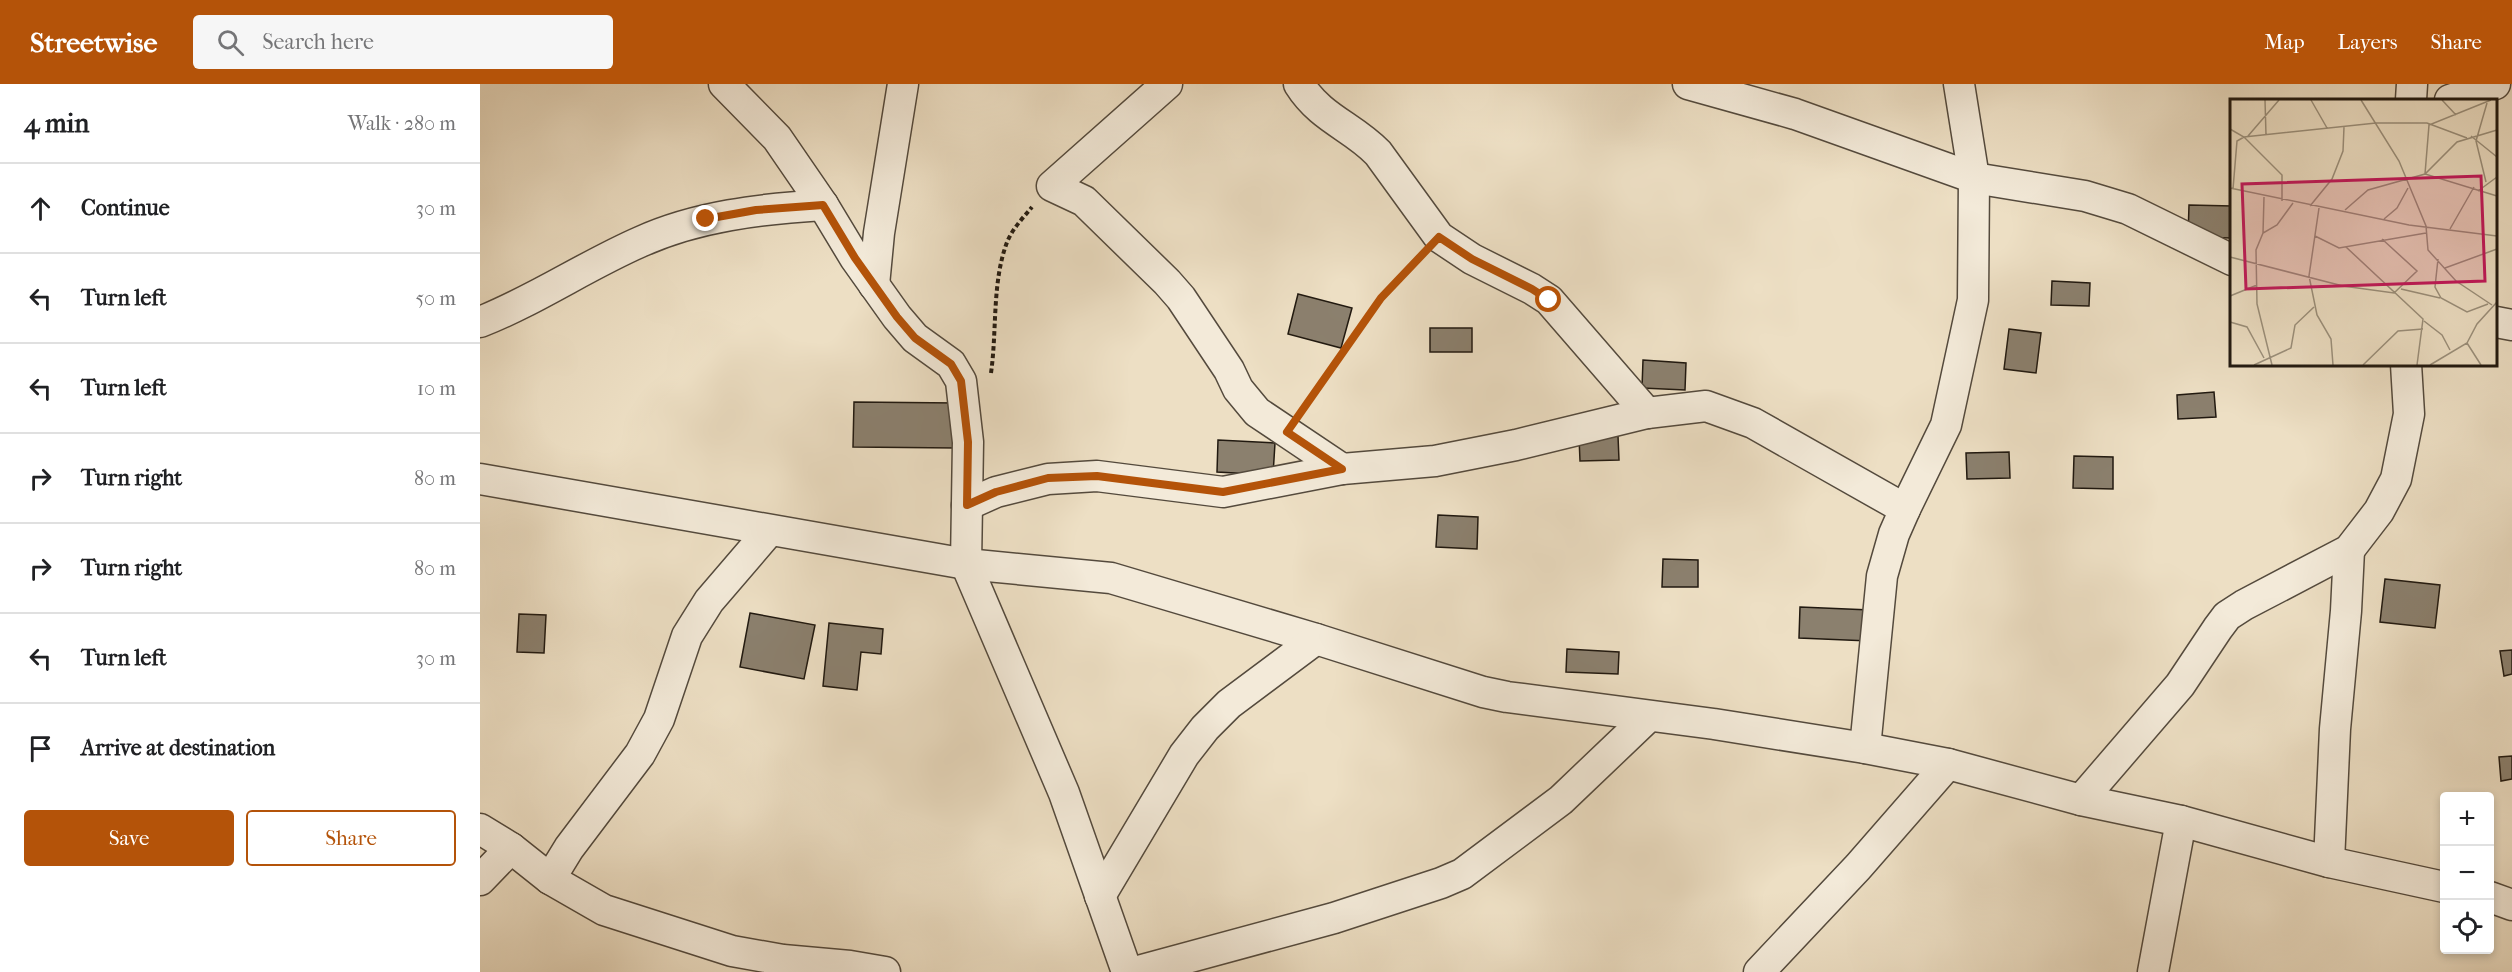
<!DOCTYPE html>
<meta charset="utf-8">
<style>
:root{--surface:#fff;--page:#f6f6f6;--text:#202124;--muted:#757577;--line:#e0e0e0;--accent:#b45309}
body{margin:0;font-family:"IM FELL French Canon",serif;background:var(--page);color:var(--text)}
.controls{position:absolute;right:18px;bottom:18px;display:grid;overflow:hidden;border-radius:6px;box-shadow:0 3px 9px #0003}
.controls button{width:54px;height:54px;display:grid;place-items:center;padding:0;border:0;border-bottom:2px solid var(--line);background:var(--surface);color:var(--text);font:30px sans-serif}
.stop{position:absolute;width:18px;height:18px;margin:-14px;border:4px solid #b45309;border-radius:50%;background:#fff}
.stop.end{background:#b45309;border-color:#fff;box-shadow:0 2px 6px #0008}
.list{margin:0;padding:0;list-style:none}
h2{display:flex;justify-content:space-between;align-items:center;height:78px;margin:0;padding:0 24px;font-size:26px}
h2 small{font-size:20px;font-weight:400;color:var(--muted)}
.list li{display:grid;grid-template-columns:39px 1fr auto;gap:18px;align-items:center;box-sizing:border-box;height:90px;padding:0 24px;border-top:2px solid var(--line)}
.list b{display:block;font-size:22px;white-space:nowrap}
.list em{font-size:20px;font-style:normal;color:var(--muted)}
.actions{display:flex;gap:12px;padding:18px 24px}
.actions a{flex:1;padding:14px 0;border:2px solid var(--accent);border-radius:6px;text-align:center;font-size:21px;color:var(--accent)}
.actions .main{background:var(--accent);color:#fff}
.icon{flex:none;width:33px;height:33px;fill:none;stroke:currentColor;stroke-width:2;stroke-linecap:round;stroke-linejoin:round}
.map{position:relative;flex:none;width:2032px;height:888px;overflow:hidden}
header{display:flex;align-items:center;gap:36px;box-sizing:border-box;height:84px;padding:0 30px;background:var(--accent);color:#fff}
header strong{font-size:28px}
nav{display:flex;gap:33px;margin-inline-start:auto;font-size:21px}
.search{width:420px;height:54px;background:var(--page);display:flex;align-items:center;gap:15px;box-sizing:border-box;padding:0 21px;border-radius:6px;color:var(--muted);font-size:22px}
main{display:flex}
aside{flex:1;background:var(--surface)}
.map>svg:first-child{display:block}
.building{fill:#8b806e;stroke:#211910;stroke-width:1.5}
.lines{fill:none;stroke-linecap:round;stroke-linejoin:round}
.minor-casing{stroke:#544a3d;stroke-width:33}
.path{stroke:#211910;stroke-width:4;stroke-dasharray:4.5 3;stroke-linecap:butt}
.minor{stroke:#f3ead9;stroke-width:30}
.route{stroke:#b45309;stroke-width:8}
.inset-road{fill:none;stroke:#9b907c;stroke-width:1.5}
.view{fill:#c2185b;fill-opacity:0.15;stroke:#c2185b;stroke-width:3}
.inset-edge{fill:none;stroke:#211910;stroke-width:3}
</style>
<header>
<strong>Streetwise</strong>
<div class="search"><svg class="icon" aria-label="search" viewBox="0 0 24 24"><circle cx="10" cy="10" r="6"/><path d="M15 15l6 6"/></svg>Search here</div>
<nav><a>Map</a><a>Layers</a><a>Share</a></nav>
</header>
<main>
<aside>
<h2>4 min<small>Walk · 280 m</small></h2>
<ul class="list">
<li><svg class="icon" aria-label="ahead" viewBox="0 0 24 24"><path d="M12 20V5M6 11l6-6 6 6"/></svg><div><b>Continue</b></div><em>30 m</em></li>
<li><svg class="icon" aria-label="left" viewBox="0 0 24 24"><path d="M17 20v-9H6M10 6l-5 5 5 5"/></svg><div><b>Turn left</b></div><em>50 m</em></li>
<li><svg class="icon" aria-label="left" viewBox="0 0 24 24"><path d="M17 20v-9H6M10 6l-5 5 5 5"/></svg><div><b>Turn left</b></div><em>10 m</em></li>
<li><svg class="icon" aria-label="right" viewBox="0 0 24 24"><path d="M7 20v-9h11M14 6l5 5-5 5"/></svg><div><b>Turn right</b></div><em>80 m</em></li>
<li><svg class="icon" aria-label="right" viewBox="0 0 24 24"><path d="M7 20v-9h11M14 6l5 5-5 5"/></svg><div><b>Turn right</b></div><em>80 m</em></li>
<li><svg class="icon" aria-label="left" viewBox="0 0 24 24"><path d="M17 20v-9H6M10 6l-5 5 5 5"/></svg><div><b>Turn left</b></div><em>30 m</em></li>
<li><svg class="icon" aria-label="arrive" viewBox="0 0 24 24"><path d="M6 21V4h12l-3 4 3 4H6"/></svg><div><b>Arrive at destination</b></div></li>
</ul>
<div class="actions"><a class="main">Save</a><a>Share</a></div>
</aside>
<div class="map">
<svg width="2032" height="888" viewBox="0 0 2032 888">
<rect width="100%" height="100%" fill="#eddfc4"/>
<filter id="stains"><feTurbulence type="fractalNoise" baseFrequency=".00333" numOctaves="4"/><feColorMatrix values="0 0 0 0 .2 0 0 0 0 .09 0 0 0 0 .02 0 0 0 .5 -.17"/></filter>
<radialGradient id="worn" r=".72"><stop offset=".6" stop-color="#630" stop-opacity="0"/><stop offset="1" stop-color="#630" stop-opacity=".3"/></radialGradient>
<g class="building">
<polygon points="1709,121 1752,122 1752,154 1708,153"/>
<polygon points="1572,197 1610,199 1609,222 1571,221"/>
<polygon points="818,210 872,224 861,264 808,250"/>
<rect x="950" y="244" width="42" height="24"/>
<polygon points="1529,245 1561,249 1556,289 1524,285"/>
<polygon points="1163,276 1206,279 1205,306 1162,304"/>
<polygon points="1734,308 1736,333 1698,335 1697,311"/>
<polygon points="374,318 477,319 476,364 373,363"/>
<polygon points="1138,352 1139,376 1100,377 1099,353"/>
<polygon points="738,356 795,359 793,391 737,388"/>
<polygon points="1529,368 1530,394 1487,395 1486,369"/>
<polygon points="1594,372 1633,373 1633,405 1593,404"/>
<polygon points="958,431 998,433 997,465 956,463"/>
<polygon points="1183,475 1218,476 1218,503 1182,503"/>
<polygon points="1905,495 1960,501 1955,544 1900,538"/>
<polygon points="1320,523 1390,526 1389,557 1319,554"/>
<polygon points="270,529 335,541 324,595 260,583"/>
<polygon points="39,530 66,531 64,569 37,568"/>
<polygon points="349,539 403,545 401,570 381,568 377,606 343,602"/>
<polygon points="1087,565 1139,568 1138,590 1086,588"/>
<polygon points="2032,566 2032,590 2024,592 2020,567"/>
<polygon points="2032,672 2032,695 2021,697 2019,673"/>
</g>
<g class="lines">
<defs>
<g id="minor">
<polyline points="244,0 297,54 343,121 375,174 417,233 435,254 471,280 481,297 488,358 486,480 584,709 647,888"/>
<polyline points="687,0 572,102 604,117 687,198 701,214 749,286 758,305 777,328 862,385"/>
<path d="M 819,0 C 841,35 872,42 898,69 L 959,153 L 992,175 L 1052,205 L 1069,216 L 1167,329"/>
<polyline points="1208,0 1315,30 1494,94 1605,112 1648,125 1752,176"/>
<polyline points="1931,16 1932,0"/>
<polyline points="1970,16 2015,0"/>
<polyline points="394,201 399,149 423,0"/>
<path d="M 0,238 C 56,216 105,182 160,158 C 217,132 281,125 343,121"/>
<polyline points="2016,238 2032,241"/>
<polyline points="0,395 486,480 631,494 836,555 1003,608 1027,613 1234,640 1385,664 1468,680 1601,716 1701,737 1849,778 1964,803"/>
<polyline points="487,421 516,408 568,395 617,392 743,408 862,385 955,377 1036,361 1167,329 1226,322 1273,339 1425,425"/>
<polyline points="1385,664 1402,492 1414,450 1425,425 1466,341 1493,216 1494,94 1479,0"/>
<polyline points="1601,716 1700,601 1738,544 1747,532 1764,521 1869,466 1899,427 1916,395 1929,330 1926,280"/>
<polyline points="0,745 31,764 70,795 124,826 252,867 303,876 370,882 405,888"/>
<polyline points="1849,778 1855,645 1866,527 1869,466"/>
<polyline points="70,795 89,764 160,670 179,635 207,552 229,517 289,447"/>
<polyline points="0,796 31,764"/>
<polyline points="620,812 704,671 725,644 749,620 836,555"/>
<polyline points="2010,813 2032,821"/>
<polyline points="655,888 854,834 961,799 982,790 1081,716 1168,633"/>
<polyline points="1279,888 1378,783 1468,680"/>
<polyline points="1673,888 1701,737"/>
</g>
</defs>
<use href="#minor" class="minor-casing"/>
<g class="path">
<path d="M 511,289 C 517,247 512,201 526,161 C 531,146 543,134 552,123"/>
<polyline points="824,324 901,214 939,172"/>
</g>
<use href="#minor" class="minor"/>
</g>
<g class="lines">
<polyline class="route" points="226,135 276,126 343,121 375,174 417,233 435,254 471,280 481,297 488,358 487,421 516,408 568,394 617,392 743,408 862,385 807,348 901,214 959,153 992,175 1052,205 1069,216"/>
</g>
<g transform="translate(1750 15)">
<rect width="267" height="267" fill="#eddfc4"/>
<path class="inset-road" d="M 35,1 L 36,36M 81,1 L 97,29M 131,1 L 169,62 L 196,127 L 198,151 L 226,182 L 262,206M 212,1 L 226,16M 261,1 L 199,26 L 195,75 L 267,97M 0,30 L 14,38 L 52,76 L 52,102M 18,37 L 49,1M 241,37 L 267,58M 256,83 L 246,42 L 257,4M 0,89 L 179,126 L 267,137M 3,90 L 7,42 L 14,38 L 146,24 L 197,24 L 237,39M 248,92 L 267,78M 80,107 L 102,80 L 113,52 L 114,28M 89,109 L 79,177 L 87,216 L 101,240 L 103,266M 115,111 L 138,91 L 195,75 L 227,43 L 267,31M 154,120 L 167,109 L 178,89M 220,130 L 244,88M 33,134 L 34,98M 85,137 L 109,149 L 196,134M 116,148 L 193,220 L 187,266M 0,158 L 113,187 L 164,194 L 187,172 L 152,140M 208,160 L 205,188 L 211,199 L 237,213 L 258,205M 215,169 L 267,150M 171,190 L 210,199M 0,197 L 27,186M 194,222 L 212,236 L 220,251M 0,223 L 17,228 L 34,259M 237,244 L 251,266M 24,266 L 61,249 L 65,226 L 84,208M 42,266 L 27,205 L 26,151 L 33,134 L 47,126 L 63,104M 133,266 L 168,232 L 193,230M 200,266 L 237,244 L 247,225 L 267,203"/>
<path class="view" d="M 251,77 L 255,182 L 16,190 L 12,85 Z"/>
<rect width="267" height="267" class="inset-edge"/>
</g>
<rect width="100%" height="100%" filter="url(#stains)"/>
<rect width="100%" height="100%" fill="url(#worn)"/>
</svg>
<div class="controls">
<button>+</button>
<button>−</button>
<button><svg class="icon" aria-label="locate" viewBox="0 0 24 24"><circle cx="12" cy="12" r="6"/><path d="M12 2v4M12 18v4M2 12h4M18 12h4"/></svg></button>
</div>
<div class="stop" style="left:1069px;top:216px"></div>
<div class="stop end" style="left:226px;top:135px"></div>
</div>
</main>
